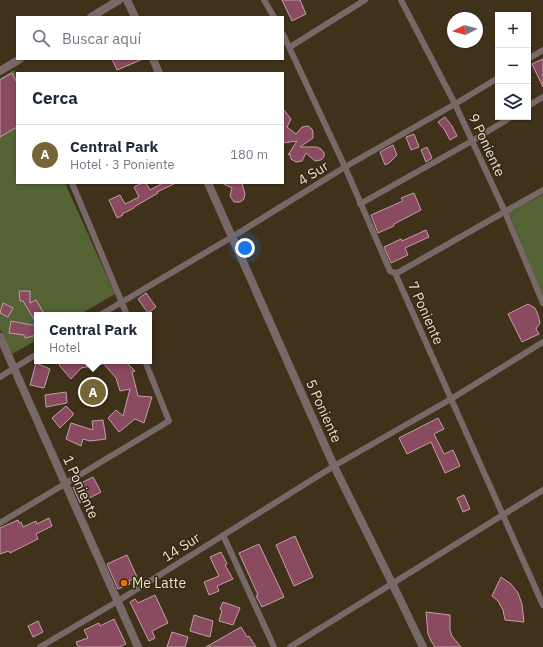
<!DOCTYPE html>
<html lang="es">
<meta charset="utf-8">
<style>
:root{--surface:#fff;--page:#f6f6f7;--text:#1f2937;--muted:#747a83;--line:#e0e1e3;--accent:#746635}
body{margin:0;font-family:"IBM Plex Sans",sans-serif;background:var(--page);color:var(--text)}
.controls{position:absolute;right:12px;top:12px;display:grid;overflow:hidden;border-radius:0px;box-shadow:0 1px 3px #0004}
.controls button{width:36px;height:36px;display:grid;place-items:center;padding:0;border:0;border-bottom:1px solid var(--line);background:var(--surface);color:var(--text);font:20px sans-serif}
.compass{position:absolute;left:447px;top:12px;width:36px;height:36px;border-radius:50%;background:var(--surface);box-shadow:0 1px 3px #0004;rotate:264deg}
.you{position:absolute;left:245px;top:248px;width:14px;height:14px;margin:-10px;border:3px solid #fff;border-radius:50%;background:#1a73e8;box-shadow:0 0 0 6px #1a73e833}
.badge{display:grid;place-items:center;width:26px;height:26px;border-radius:50%;background:var(--accent);color:#fff;font-size:13px;font-weight:700}
.pin{position:absolute;translate:-50% -50%;border:2px solid #fff;box-shadow:0 1px 4px #0006}
.popup{position:absolute;left:34px;top:312px;width:118px;height:52px;box-sizing:border-box;display:grid;place-content:center;border-radius:0px;background:var(--surface);filter:drop-shadow(0 1px 3px #0005);font-size:13px;white-space:nowrap;color:var(--muted)}
.popup b{font-size:15px;color:var(--text)}
.popup::after{content:'';position:absolute;left:50%;top:100%;margin-left:-8px;border:8px solid transparent;border-top-color:var(--surface)}
.list{margin:0;padding:0;list-style:none}
h2{display:flex;justify-content:space-between;align-items:center;height:52px;margin:0;padding:0 16px;font-size:17px}
h2 small{font-size:13px;font-weight:400;color:var(--muted)}
.list li{display:grid;grid-template-columns:26px 1fr auto;gap:12px;align-items:center;box-sizing:border-box;height:60px;padding:0 16px;border-top:1px solid var(--line)}
.list b{display:block;font-size:15px;white-space:nowrap}
.list p{margin:0;font-size:13px;white-space:nowrap;color:var(--muted)}
.list em{font-size:13px;font-style:normal;color:var(--muted)}
.icon{flex:none;width:22px;height:22px;fill:none;stroke:currentColor;stroke-width:2;stroke-linecap:round;stroke-linejoin:round}
.map{position:relative;flex:none;width:543px;height:647px;overflow:hidden}
.search{position:absolute;background:var(--surface);box-shadow:0 1px 3px #0004;left:16px;top:16px;width:268px;height:44px;display:flex;align-items:center;gap:10px;box-sizing:border-box;padding:0 14px;border-radius:0px;color:var(--muted);font-size:15px}
.panel{position:absolute;background:var(--surface);box-shadow:0 1px 3px #0004;left:16px;top:72px;width:268px;height:112px;border-radius:0px}
.map>svg:first-child{display:block}
.green{fill:#556334}
.building{fill:#8a4a5f;stroke:#c29fa9}
.lines{fill:none;stroke-linecap:round;stroke-linejoin:round}
.minor{stroke:#786968;stroke-width:6}
.tertiary{stroke:#786968;stroke-width:8}
.food-dot{fill:#e8710a;stroke:#352810;stroke-width:1.5}
.labels{text-anchor:middle;stroke-width:3;stroke-linejoin:round;paint-order:stroke}
.street-label{font-size:14px;fill:#eae2d3;stroke:#352810}
.poi-label{font-size:14px;fill:#eae2d3;stroke:#352810;text-anchor:start}
</style>
<div class="map">
<svg width="543" height="647" viewBox="0 0 543 647">
<rect width="100%" height="100%" fill="#40321a"/>
<g class="green">
<polygon points="14,70 17,77 17,183 65,183 115,294 79,315 37,315 37,340 12,354 0,329 0,78"/>
<polygon points="543,194 543,296 509,213"/>
</g>
<g class="building">
<polygon points="282,0 300,0 306,14 292,21"/>
<polygon points="112,59 143,59 117,70"/>
<polygon points="543,59 543,87 532,64"/>
<polygon points="12,73 17,83 17,127 0,137 0,80"/>
<polygon points="283,109 291,119 287,127 296,134 302,127 308,126 312,129 313,132 313,138 300,147 317,147 321,149 324,153 324,157 321,160 315,161 306,153 302,161 296,162 291,159 290,154 288,155 297,141 283,143"/>
<polygon points="445,117 452,126 457,136 450,140 444,129 438,122"/>
<polygon points="414,134 419,147 411,150 406,137"/>
<polygon points="393,145 397,155 389,163 385,165 380,152"/>
<polygon points="427,147 432,158 426,162 421,150"/>
<polygon points="142,183 146,183 150,190 163,183 176,183 157,192 158,193 134,207 134,208 122,214 123,215 117,218 109,200 120,195 125,204 139,197 134,187"/>
<polygon points="222,183 242,183 245,194 244,199 240,202 234,202 230,196 232,188"/>
<polygon points="414,193 421,210 394,224 394,226 378,233 371,215 403,201 401,198"/>
<polygon points="426,230 429,237 405,248 408,255 391,263 384,247 401,239 402,241"/>
<polygon points="19,291 30,291 30,303 36,300 45,315 37,315 37,324 23,301 20,301"/>
<polygon points="146,293 156,307 148,313 138,299"/>
<polygon points="3,303 13,308 8,317 0,313"/>
<polygon points="528,304 535,308 538,315 540,323 536,329 539,334 522,342 508,314"/>
<polygon points="11,321 37,326 37,335 25,338 24,335 9,333"/>
<polygon points="63,361 125,361 135,371 132,372 138,396 152,397 144,423 135,419 119,432 108,418 116,410 123,416 130,389 120,391 116,378 103,363 103,364 81,368 71,379 59,365"/>
<polygon points="36,363 50,369 44,388 30,385"/>
<polygon points="66,392 67,403 46,407 45,395"/>
<polygon points="66,406 73,413 73,415 60,428 52,418"/>
<polygon points="438,418 444,429 434,434 444,454 453,450 460,466 445,473 431,442 407,454 399,438"/>
<polygon points="103,420 106,439 90,441 83,439 81,446 66,439 71,423 93,430 92,421"/>
<polygon points="93,477 101,492 80,503 73,487"/>
<polygon points="464,495 470,509 463,512 457,498"/>
<polygon points="49,518 52,526 36,534 38,539 10,553 9,551 0,554 0,528 18,520 19,523 21,522 23,527 36,521 37,524"/>
<polygon points="295,536 313,577 294,586 276,545"/>
<polygon points="259,544 284,597 262,607 256,596 258,595 239,553"/>
<polygon points="221,552 227,564 225,565 233,579 217,586 219,591 209,595 204,582 219,576 210,557"/>
<polygon points="127,555 137,577 129,581 130,584 118,589 107,564"/>
<polygon points="501,577 511,584 518,593 522,604 524,622 505,620 503,610 498,601 492,596"/>
<polygon points="155,595 168,623 152,631 155,638 149,641 130,602 135,599 138,603"/>
<polygon points="223,602 240,608 233,625 219,621 222,610 220,609"/>
<polygon points="426,612 450,615 450,630 452,636 461,647 435,647 431,641 428,634"/>
<polygon points="194,615 213,621 210,637 190,631"/>
<polygon points="114,619 126,644 119,647 78,647 76,642 88,638 84,630 99,623 100,626"/>
<polygon points="38,621 43,632 33,637 28,626"/>
<polygon points="241,627 247,637 249,636 256,647 206,647"/>
<polygon points="172,632 188,637 185,647 167,647"/>
</g>
<g class="lines">
<g class="minor">
<polyline points="264,0 274,17"/>
<polyline points="401,0 455,104 505,212 543,303"/>
<polyline points="283,34 345,167 390,271 395,273 543,605"/>
<polyline points="290,47 365,0"/>
<polyline points="528,59 543,50"/>
<polyline points="528,106 543,97"/>
<polyline points="72,183 127,315"/>
<polyline points="360,204 472,141 511,117"/>
<polyline points="395,273 399,272 543,190"/>
<polyline points="100,315 232,237 345,167 455,104 498,78"/>
<polyline points="0,377 37,354"/>
<polyline points="0,523 169,421 145,361"/>
<polyline points="223,535 274,647"/>
<polyline points="40,647 118,601 334,466 451,399 543,342"/>
<polyline points="290,647 543,490"/>
</g>
<g class="tertiary">
<polyline points="127,0 135,17"/>
<polyline points="91,17 119,0"/>
<polyline points="153,59 159,73"/>
<polyline points="0,71 20,59"/>
<polyline points="208,183 334,466 392,583 423,647"/>
<polyline points="0,337 138,647"/>
</g>
</g>
<circle class="food-dot" cx="124" cy="583" r="4"/>
<g class="labels">
<g class="street-label">
<text transform="translate(487 145) rotate(65)" y="5">9 Poniente</text>
<text transform="translate(313 173) rotate(-32)" y="5">4 Sur</text>
<text transform="translate(426 313) rotate(66)" y="5">7 Poniente</text>
<text transform="translate(324 411) rotate(66)" y="5">5 Poniente</text>
<text transform="translate(81 487) rotate(66)" y="5">1 Poniente</text>
<text transform="translate(181 547) rotate(-32)" y="5">14 Sur</text>
</g>
<g class="poi-label">
<text x="132" y="588">Me Latte</text>
</g>
</g>
</svg>
<div class="controls">
<button>+</button>
<button>−</button>
<button><svg class="icon" aria-label="layers" viewBox="0 0 24 24"><path d="M12 4l9 5-9 5-9-5zM3 14l9 5 9-5"/></svg></button>
</div>
<svg class="compass" viewBox="-18 -18 36 36"><path d="M0-13l5 13h-10z" fill="#e53935"/><path d="M0 13l5-13h-10z" fill="#747a83"/></svg>
<div class="you"></div>
<div class="pin badge" style="left:93px;top:392px">A</div>
<div class="popup"><b>Central Park</b>Hotel</div>
<div class="search"><svg class="icon" aria-label="search" viewBox="0 0 24 24"><circle cx="10" cy="10" r="6"/><path d="M15 15l6 6"/></svg>Buscar aquí</div>
<section class="panel">
<h2>Cerca<small></small></h2>
<ul class="list">
<li><span class="badge">A</span><div><b>Central Park</b><p>Hotel · 3 Poniente</p></div><em>180 m</em></li>
</ul>
</section>
</div>
